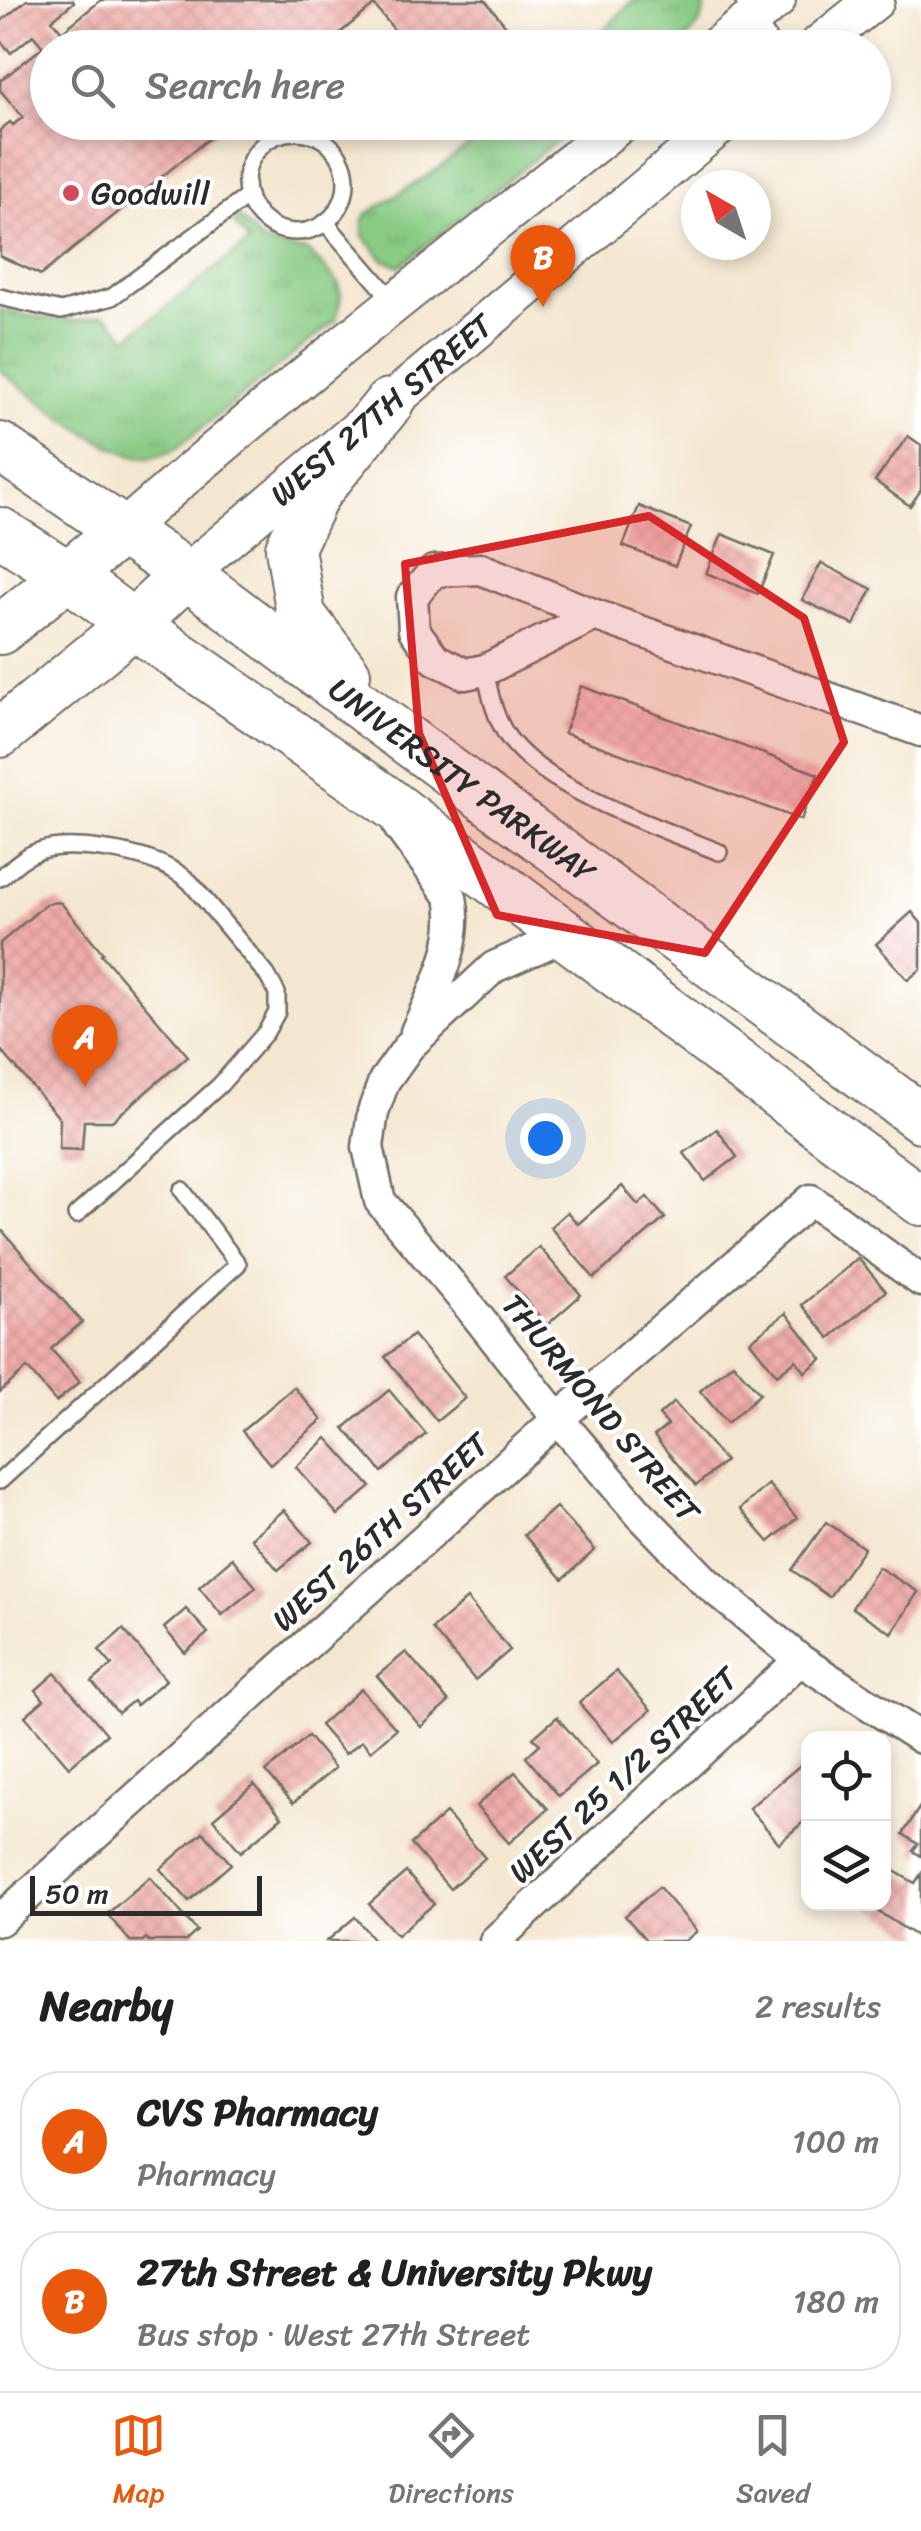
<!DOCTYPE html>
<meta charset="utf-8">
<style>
:root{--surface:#fff;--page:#f6f6f6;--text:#202124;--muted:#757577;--line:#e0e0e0;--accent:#ea580c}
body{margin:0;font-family:Sriracha,sans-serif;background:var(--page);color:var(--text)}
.controls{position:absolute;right:30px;bottom:30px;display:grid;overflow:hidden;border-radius:20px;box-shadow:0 5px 15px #0003}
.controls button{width:90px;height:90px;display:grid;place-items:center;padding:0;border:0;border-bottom:2px solid var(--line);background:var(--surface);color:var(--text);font:50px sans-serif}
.compass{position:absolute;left:681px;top:170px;width:90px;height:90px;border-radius:50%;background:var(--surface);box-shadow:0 5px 15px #0003;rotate:321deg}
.scale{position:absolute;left:30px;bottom:25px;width:232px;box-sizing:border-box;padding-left:10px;border:5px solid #2b2b2b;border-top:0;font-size:28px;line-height:35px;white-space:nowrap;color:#2b2b2b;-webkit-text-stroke:8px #fff;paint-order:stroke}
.you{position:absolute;left:545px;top:1138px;width:35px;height:35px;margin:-25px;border:8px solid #fff;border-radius:50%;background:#1a73e8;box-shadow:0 0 0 15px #1a73e833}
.badge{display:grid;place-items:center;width:65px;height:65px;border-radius:50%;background:var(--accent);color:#fff;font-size:32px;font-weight:700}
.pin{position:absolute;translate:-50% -82px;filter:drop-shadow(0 2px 5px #0008)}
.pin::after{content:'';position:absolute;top:52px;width:35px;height:30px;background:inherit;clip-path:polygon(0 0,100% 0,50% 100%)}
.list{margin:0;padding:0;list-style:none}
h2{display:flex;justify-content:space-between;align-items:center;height:130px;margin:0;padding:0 40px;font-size:42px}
h2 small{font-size:32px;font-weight:400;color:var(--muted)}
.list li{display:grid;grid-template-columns:65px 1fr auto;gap:30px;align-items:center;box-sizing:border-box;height:140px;margin:0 20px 20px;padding:0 20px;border:2px solid var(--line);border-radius:40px}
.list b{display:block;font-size:38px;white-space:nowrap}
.list p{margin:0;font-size:32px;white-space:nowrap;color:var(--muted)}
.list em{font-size:32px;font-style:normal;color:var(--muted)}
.icon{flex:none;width:55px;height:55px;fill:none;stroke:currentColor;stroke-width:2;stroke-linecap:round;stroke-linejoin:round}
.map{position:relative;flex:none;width:921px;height:1941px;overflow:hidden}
.search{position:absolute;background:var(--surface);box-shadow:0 5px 15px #0003;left:30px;right:30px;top:30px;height:110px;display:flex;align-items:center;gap:25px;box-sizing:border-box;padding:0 35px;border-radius:55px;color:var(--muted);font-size:38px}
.sheet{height:450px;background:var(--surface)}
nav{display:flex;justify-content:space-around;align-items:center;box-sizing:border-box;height:140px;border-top:2px solid var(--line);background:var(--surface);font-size:28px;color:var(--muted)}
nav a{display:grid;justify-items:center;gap:5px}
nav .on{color:var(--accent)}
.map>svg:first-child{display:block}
.grass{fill:url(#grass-tufts);stroke:#5a7b58;stroke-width:2.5}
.building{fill:url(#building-cross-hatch)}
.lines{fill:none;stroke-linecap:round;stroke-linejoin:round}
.service-casing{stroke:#716d65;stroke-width:20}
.minor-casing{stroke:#716d65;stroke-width:35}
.tertiary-casing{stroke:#716d65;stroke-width:42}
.primary-casing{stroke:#716d65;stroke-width:52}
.service{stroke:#fff;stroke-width:15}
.minor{stroke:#fff;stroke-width:30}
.tertiary{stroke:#fff;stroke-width:38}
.primary{stroke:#fff;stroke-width:48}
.marked{fill:#d62828;fill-opacity:0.2;stroke:#d62828;stroke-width:8;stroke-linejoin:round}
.poi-dot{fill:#d1495b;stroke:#fff;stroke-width:4}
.labels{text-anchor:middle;stroke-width:8;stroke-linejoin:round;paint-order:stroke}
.poi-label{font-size:32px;fill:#2b2b2b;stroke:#fff;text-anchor:start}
.street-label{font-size:32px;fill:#2b2b2b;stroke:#fff}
</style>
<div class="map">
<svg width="921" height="1941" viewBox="0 0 921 1941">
<defs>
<pattern id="grass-tufts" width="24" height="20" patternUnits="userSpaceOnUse" patternTransform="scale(2.5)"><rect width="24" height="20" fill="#89cb84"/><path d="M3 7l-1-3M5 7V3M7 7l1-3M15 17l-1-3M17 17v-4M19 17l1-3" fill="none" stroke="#76ae72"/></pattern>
<pattern id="building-cross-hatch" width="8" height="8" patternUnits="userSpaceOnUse" patternTransform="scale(2.5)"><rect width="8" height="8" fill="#efaca8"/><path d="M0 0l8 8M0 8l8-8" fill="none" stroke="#cd9491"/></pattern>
</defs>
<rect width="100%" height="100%" fill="#fff"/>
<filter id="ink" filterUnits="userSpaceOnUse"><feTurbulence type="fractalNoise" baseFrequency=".01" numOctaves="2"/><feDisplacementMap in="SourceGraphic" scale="20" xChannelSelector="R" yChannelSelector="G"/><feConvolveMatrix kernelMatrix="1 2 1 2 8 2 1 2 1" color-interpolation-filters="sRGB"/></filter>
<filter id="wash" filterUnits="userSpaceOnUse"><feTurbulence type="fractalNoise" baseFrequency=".0048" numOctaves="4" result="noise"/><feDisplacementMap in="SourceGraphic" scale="40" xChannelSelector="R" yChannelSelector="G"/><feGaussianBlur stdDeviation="2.25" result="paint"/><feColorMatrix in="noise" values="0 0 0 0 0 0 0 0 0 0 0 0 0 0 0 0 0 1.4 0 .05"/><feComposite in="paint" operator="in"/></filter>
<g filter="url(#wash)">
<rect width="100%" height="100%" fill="#f4e7d0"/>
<g class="grass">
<path d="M 633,0 L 704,0 C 708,19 688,44 669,48 C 648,51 610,48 588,47 Z"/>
<polygon points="499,123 579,123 400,266 384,260 363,236 363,220 367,214 436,170"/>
<path d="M 239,218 L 259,239 L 272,246 L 307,251 L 326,269 L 338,283 L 341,295 L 336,320 L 177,448 C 168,452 158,457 148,457 C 107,457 34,395 0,371 L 0,309 L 28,316 L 77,321 L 103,315 L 111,319 L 127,338 L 249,242 L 233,222 Z"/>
</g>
<g id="blocks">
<g class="building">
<polygon points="27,0 73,0 74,2 52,20 62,32 101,0 485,0 521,45 517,48 409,48 374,5 322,48 48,48 48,122 229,122 41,275 0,256 0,130 10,122 13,125 23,117 0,90 0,81 43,47 33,35 11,53 0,40 0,22"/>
<polygon points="908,436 921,445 921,490 910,506 875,481"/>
<polygon points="639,506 691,527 675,566 623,546"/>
<polygon points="722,534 774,555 758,594 706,573"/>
<polygon points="821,563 872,589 854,625 802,600"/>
<polygon points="581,686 818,774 801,820 564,733"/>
<polygon points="57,902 61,903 103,953 101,954 188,1056 112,1121 84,1121 82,1150 59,1149 60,1119 0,1049 0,943 46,904"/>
<polygon points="912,912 921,923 921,969 908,980 876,944"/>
<polygon points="717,1129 737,1157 705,1181 684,1153"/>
<polygon points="622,1186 638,1205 647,1197 665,1218 594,1278 550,1227 567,1212 578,1224"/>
<polygon points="0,1228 82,1322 51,1349 80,1382 56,1402 27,1368 0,1392"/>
<polygon points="539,1247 581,1295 547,1325 505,1276"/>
<polygon points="858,1258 886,1291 830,1338 802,1305"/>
<polygon points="786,1313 822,1359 805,1372 796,1360 777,1375 750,1341"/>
<polygon points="413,1335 465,1398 437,1421 385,1357"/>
<polygon points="733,1363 760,1394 727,1423 700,1391"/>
<polygon points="294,1387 322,1420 270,1464 242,1431"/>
<polygon points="389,1390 426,1434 382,1472 344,1428"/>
<polygon points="674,1402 725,1461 696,1486 654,1436 668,1425 659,1415"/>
<polygon points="327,1438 371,1487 338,1515 296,1467"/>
<polygon points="768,1484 797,1518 769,1542 740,1509"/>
<polygon points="556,1507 595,1550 563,1579 524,1535"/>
<polygon points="284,1510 312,1542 278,1570 251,1538"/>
<polygon points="826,1522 864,1548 829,1597 792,1570"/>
<polygon points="232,1558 256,1587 222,1615 199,1587"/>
<polygon points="878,1567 918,1592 892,1633 852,1608"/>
<polygon points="467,1599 510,1650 475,1680 432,1629"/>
<polygon points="186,1609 208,1633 185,1653 164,1628"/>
<polygon points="123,1629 166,1680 136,1705 133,1701 118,1713 92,1682 112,1665 99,1650"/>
<polygon points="406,1652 449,1702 421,1727 377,1676"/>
<polygon points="616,1671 651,1710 613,1742 579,1703"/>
<polygon points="55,1673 107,1734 69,1767 25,1716 44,1700 36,1690"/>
<polygon points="361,1689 396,1729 371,1751 362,1741 345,1754 320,1725"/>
<polygon points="557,1717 597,1764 559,1796 526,1757 540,1744 533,1738"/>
<polygon points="308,1736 335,1768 293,1803 266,1772"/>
<polygon points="804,1762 808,1767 808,1818 779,1843 749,1808"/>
<polygon points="515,1772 548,1809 509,1843 476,1806"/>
<polygon points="254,1784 282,1817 241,1852 213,1819"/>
<polygon points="921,1805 921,1856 913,1851 918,1844 903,1834"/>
<polygon points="446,1813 485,1858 450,1889 411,1844"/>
<polygon points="203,1832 231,1864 189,1901 160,1869"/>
<polygon points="894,1871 915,1883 921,1874 921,1939 871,1907 874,1904 884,1904 884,1888"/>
<polygon points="406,1872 434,1904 397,1935 369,1904"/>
<polygon points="150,1877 197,1931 186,1941 149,1941 146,1938 143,1941 130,1941 107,1914"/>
<polygon points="659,1887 697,1931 685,1941 647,1941 625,1916"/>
<polygon points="355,1917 375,1941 327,1941"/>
</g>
</g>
</g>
<g filter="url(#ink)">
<use href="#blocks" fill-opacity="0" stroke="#716d65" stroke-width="2.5"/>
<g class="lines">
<defs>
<g id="service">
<polyline points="743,0 755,16 773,48"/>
<circle cx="296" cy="182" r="50"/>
<polyline points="326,223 395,303"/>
<polyline points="0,297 61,311 112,297 248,196"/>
<path d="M 485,670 C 490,693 494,717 508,737 C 547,791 658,827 719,852"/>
<path d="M 0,878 C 12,868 23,856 39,851 C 67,841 128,851 156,862 C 169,867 180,873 190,882 L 267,975 L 277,993 L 277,1012 L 266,1032 L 220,1085 L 76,1215"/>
<polyline points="0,1481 238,1264 182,1190"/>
</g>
<g id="minor">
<polyline points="595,615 485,670 465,674 435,659 414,630 412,597 434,571 481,569 595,615 921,731"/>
<path d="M 399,827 L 451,897 C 461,943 434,991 416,1032"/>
<polyline points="564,936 494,967 409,1046 384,1081 373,1112 368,1147 380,1201 465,1301 558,1419 639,1513 706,1582 800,1660 921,1738"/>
<polyline points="0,1920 558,1419 811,1200 921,1281"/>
<polyline points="495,1941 800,1660"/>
</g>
<g id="tertiary">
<polyline points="715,48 776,0"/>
<polyline points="815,48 875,0"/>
<path d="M 123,530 C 284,388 454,256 622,122"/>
<path id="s1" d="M 186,574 L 724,122"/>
</g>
<g id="primary">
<path id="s2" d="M 0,447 L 186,574 L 381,721 L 921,1118"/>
<polyline points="0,532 69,576 133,624 383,798 921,1201"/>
<polyline points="0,630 123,530"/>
<polyline points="346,674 301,615 290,548 315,494 389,403"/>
<polyline points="0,733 133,624 186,574"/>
</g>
</defs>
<use href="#service" class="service-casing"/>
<use href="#minor" class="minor-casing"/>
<use href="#tertiary" class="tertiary-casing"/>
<use href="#primary" class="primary-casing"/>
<use href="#service" class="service"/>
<use href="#minor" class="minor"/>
<use href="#tertiary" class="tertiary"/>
<use href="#primary" class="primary"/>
</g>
</g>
<path class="marked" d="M 649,516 L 804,618 L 844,742 L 705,953 L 497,915 L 419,733 L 405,564 Z"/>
<circle class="poi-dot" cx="71" cy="193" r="10"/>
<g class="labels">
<g class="poi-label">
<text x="91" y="204">Goodwill</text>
</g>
<g class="street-label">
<text dy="11" stroke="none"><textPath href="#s1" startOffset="255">WEST 27TH STREET</textPath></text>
<text dy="11" stroke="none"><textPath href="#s2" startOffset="570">UNIVERSITY PARKWAY</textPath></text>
<text transform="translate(601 1408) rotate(50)" y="11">THURMOND STREET</text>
<text transform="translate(380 1532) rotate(-42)" y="11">WEST 26TH STREET</text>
<text transform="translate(623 1775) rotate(-43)" y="11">WEST 25 1/2 STREET</text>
</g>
</g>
</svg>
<div class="controls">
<button><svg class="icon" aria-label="locate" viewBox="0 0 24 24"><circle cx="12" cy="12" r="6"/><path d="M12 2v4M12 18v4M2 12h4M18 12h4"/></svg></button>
<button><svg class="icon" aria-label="layers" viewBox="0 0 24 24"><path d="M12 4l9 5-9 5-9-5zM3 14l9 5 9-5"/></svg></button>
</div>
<svg class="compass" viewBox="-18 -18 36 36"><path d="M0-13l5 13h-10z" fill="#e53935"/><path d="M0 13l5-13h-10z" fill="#757577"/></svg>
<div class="scale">50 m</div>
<div class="you"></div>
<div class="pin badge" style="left:85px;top:1087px">A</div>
<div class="pin badge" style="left:543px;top:307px">B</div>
<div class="search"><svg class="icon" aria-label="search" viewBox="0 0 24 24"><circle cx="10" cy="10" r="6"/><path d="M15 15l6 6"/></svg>Search here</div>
</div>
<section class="sheet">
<h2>Nearby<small>2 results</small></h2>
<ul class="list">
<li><span class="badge">A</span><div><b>CVS Pharmacy</b><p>Pharmacy</p></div><em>100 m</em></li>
<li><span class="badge">B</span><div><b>27th Street &amp; University Pkwy</b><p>Bus stop · West 27th Street</p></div><em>180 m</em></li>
</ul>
</section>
<nav>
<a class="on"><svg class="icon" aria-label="map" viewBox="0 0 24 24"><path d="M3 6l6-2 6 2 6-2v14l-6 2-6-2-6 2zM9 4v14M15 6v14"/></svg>Map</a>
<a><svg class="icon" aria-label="directions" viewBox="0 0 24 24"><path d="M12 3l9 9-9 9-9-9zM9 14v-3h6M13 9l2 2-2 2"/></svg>Directions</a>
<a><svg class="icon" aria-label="saved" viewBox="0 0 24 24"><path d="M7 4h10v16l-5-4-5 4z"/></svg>Saved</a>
</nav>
